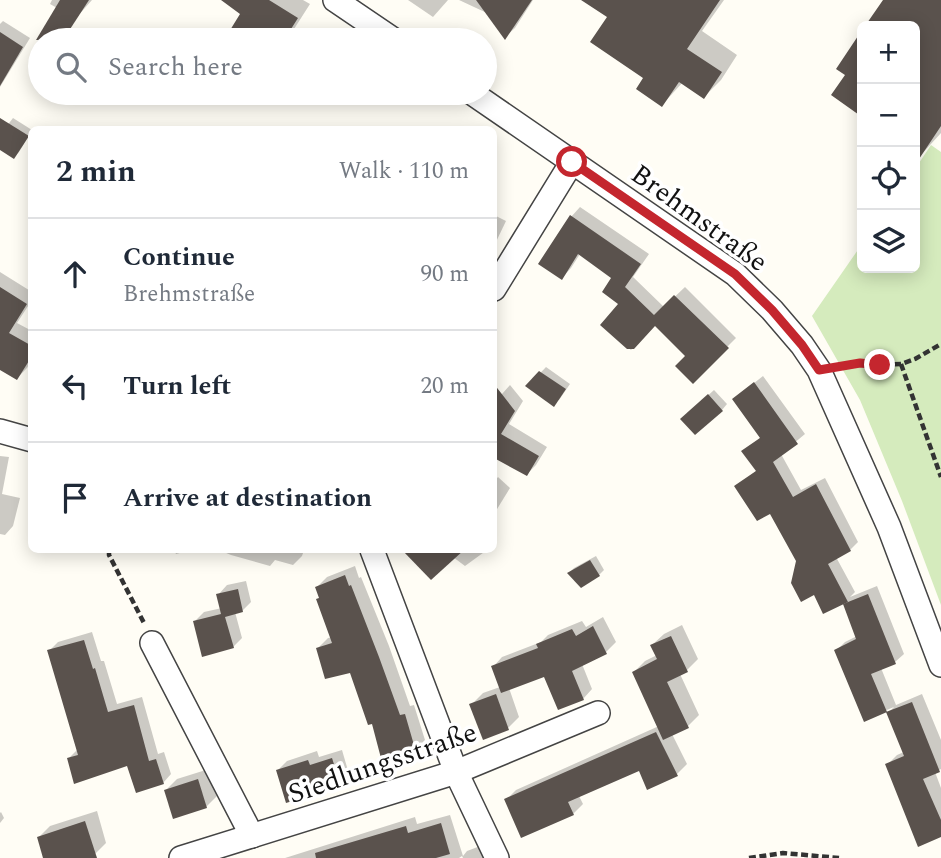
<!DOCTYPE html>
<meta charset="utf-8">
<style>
:root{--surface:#fff;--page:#f2f2f3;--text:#1f2937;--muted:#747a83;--line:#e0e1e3}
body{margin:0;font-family:Spectral,serif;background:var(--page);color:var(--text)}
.controls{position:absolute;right:21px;top:21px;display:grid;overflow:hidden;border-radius:10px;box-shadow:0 4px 18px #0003}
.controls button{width:63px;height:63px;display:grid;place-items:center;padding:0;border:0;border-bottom:2px solid var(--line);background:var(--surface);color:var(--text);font:35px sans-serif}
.stop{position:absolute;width:21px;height:21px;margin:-16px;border:5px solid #c4262e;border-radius:50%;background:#fff}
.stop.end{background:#c4262e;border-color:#fff;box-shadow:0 2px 7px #0008}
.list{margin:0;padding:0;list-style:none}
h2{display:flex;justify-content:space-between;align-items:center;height:91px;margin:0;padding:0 28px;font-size:30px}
h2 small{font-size:23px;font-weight:400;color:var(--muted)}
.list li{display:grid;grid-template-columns:46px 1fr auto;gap:21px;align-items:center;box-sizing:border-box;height:112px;padding:0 28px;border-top:2px solid var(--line)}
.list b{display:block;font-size:26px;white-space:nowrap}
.list p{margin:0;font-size:23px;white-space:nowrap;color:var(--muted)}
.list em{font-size:23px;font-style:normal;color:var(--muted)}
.icon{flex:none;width:38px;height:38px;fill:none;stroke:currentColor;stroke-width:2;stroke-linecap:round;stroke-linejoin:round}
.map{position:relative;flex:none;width:941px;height:858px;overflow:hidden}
.search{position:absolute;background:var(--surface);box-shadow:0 4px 18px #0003;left:28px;top:28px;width:469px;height:77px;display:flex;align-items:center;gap:18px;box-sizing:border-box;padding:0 24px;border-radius:38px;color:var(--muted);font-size:26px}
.panel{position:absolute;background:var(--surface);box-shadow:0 4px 18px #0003;left:28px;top:126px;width:469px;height:427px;border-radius:10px}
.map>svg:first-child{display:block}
.green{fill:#d5ebbd}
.shadow{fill:#0003}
.building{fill:#5a524d}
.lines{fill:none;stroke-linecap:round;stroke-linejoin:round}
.minor-casing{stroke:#444;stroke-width:26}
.path{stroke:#333;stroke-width:4.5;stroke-dasharray:7 3.5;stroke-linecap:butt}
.minor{stroke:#fff;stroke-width:23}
.route{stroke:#c4262e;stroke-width:9}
.labels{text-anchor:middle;stroke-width:7;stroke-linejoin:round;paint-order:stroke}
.street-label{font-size:28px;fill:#111;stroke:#fff}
</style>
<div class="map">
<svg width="941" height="858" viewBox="0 0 941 858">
<rect width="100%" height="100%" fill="#fffdf5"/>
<polygon class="green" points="931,145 941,152 941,605 902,501 860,400 812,316 862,244 862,268 915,268 915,169"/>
<g class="shadow">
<polygon points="52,0 92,0 76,18 62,40 40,40 40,56 32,51 57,8 50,4"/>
<polygon points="224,0 303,0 310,4 287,40 226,40 243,13"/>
<polygon points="408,0 448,0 433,17"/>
<polygon points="459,0 533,0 515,28 505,37 489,14"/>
<polygon points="584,0 724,0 702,31 737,55 721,80 704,97 683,82 662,105 609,17"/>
<polygon points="885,0 941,0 941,133 919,157 915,154 915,26 867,26"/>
<polygon points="3,21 30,38 0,87 0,24"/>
<polygon points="13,118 32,130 19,152 14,157 0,148 0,135"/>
<polygon points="580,207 649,254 633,277 664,307 685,287 736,338 693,381 687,356 656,324 631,350 602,325 621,304 614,277 580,254 571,268 562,278 571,217"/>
<polygon points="494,215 506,221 494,246"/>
<polygon points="0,272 32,292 32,300 17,323 32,331 32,360 27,368 17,378 0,368"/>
<polygon points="546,367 570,384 559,400 528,386"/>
<polygon points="763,376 805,434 781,454 801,490 825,478 858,542 850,550 836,557 855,592 850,597 877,586 904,654 895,662 881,668 896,705 922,694 941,740 941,769 935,772 941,788 941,835 887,765 897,755 904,752 888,713 894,707 865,719 837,650 845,642 857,636 844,602 798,561 771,512 737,487 757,470 744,451 761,437 734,399"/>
<polygon points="510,385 523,401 509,424 547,447 536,465 527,474 494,456 494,407 502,394"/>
<polygon points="714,390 727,404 722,410 682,419"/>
<polygon points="0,456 9,457 2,494 20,498 13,526 5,535 0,534"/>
<polygon points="498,477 510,488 494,514 494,482"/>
<polygon points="174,550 191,550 176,554"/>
<polygon points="219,550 304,550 302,556 293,565 275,560 270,566 231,555"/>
<polygon points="404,550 487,550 465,566 453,557 431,578"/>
<polygon points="596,556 604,570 599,575 569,573 574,568"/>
<polygon points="355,566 359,578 361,577 389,646 410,706 414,705 425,740 415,750 373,722 351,670 318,648 328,638 332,637 317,587 327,577"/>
<polygon points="246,581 251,602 242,611 235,612 242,638 233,647 195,621 204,612 222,608 218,595 227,585"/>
<polygon points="603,617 616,642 606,652 582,664 592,689 583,699 545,674 509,688 519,717 508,728 471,705 483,693 500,687 493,667 502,657 541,642 548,635 582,621 586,627"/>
<polygon points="682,625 698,659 687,670 680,674 699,715 688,726 672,734 687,764 677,774 639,769 579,796 583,804 573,814 506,800 516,790 659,726 634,672 645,661 657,655 652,645 664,634"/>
<polygon points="92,632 101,661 104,661 117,704 142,697 158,754 164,752 171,774 163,783 129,764 69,758 77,750 49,651 58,642"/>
<polygon points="342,750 349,774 340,784 278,770 287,761 317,751 319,757"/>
<polygon points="209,769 218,795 206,807 166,790 177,779"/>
<polygon points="97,811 106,843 95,854 84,858 45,858 39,837 50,826"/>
<polygon points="1,812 4,818 0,823 0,813"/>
<polygon points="450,815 463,856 467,851 483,845 489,858 463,858 462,856 459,858 285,858 415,817 417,824"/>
</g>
<g class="building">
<polygon points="60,0 89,0 63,40 36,40"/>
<polygon points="221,0 269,0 298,18 284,40 224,40 240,14"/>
<polygon points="476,0 532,0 505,40"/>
<polygon points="581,0 720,0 687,49 722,72 704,99 679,82 662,107 636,89 643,78 590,42 607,17"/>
<polygon points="883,0 941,0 941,126 915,165 915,26 865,26"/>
<polygon points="862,30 862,117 831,95 845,75 836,69"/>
<polygon points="0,32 23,47 0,86"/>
<polygon points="0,118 29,136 14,159 0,150"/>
<polygon points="570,215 641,264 625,287 654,315 674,295 729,348 693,384 675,366 685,356 655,326 634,349 627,349 600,325 618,304 602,292 611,278 578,254 562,280 538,264"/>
<polygon points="0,287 27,304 9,333 32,346 32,356 17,380 0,370"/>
<polygon points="539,371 566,389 554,407 525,386"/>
<polygon points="754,382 798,444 773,462 793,497 816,484 851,551 828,564 848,602 823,614 814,595 801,602 791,583 796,561 770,514 757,521 734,486 756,471 741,451 760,438 732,399"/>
<polygon points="494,384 515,411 501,434 539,456 527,476 494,458"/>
<polygon points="708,394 723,411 695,435 680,419"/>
<polygon points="402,550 464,550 431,580"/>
<polygon points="590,560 600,576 581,588 567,573"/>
<polygon points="345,575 349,586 351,585 379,657 400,715 405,714 416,752 382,762 372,724 368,725 350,673 325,679 316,648 332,643 316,599 319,598 315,587"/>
<polygon points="238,589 243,612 225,617 234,648 202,657 193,621 221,614 216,594"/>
<polygon points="868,594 896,664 871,674 887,712 864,722 834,650 856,639 843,604"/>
<polygon points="593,626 607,654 572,671 584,700 558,710 544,677 501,693 491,666 538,648 536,644 572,629 576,636"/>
<polygon points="671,636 688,672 667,682 689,728 663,740 632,672 657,659 650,645"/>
<polygon points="84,640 93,669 95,668 108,712 134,705 149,761 156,759 164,784 136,793 127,766 74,784 67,758 78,755 47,650"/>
<polygon points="496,694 509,730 483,740 469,704"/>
<polygon points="912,702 940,772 923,779 941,820 941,837 918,847 885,764 904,756 886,712"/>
<polygon points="656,732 678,776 647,790 639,771 568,802 574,815 521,838 504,799"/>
<polygon points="332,758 341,786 286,803 276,770 308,760 310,765"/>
<polygon points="198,779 207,808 173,819 164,790"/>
<polygon points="85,821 97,858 43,858 37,837"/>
<polygon points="441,823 450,854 436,858 316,858 315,853 406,826 408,833"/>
</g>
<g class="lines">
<defs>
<g id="minor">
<polyline points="335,0 394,40"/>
<polyline points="472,93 735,274 772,310 802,345 819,370 889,527 941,665"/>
<polyline points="494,289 572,162"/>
<polyline points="0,431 32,440"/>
<polyline points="372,550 456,772 497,858"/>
<polyline points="152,643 252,836"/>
<polyline points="181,858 456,772 598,713"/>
</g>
</defs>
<use href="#minor" class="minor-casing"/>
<g class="path">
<polyline points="901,364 941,477"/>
<polyline points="842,366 860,363 880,365 901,364 915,359 941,344"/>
<polyline points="109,550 109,555 144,623"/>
<polyline points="749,858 783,853 839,858"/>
</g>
<use href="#minor" class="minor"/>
</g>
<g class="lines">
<polyline class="route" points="572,162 735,274 772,310 802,345 819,370 860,363 880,365"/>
</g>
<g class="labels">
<g class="street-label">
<text transform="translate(700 217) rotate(36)" y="10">Brehmstraße</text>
<text transform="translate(382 762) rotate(-19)" y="10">Siedlungsstraße</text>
</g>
</g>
</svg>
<div class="controls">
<button>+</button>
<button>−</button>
<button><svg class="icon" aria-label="locate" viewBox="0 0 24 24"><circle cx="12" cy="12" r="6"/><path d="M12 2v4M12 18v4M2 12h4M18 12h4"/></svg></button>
<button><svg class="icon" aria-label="layers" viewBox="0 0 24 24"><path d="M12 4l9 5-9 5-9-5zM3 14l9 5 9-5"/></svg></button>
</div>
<div class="stop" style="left:572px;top:162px"></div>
<div class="stop end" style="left:880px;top:365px"></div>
<div class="search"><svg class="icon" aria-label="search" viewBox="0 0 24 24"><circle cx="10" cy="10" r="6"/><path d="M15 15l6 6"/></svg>Search here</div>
<section class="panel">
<h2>2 min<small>Walk · 110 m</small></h2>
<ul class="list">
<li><svg class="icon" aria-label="ahead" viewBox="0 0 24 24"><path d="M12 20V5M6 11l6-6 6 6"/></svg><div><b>Continue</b><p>Brehmstraße</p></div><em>90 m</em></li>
<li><svg class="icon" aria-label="left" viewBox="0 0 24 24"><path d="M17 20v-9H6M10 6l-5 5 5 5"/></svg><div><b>Turn left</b></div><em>20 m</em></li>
<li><svg class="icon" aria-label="arrive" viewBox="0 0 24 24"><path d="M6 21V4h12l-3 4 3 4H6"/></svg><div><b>Arrive at destination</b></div></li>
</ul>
</section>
</div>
